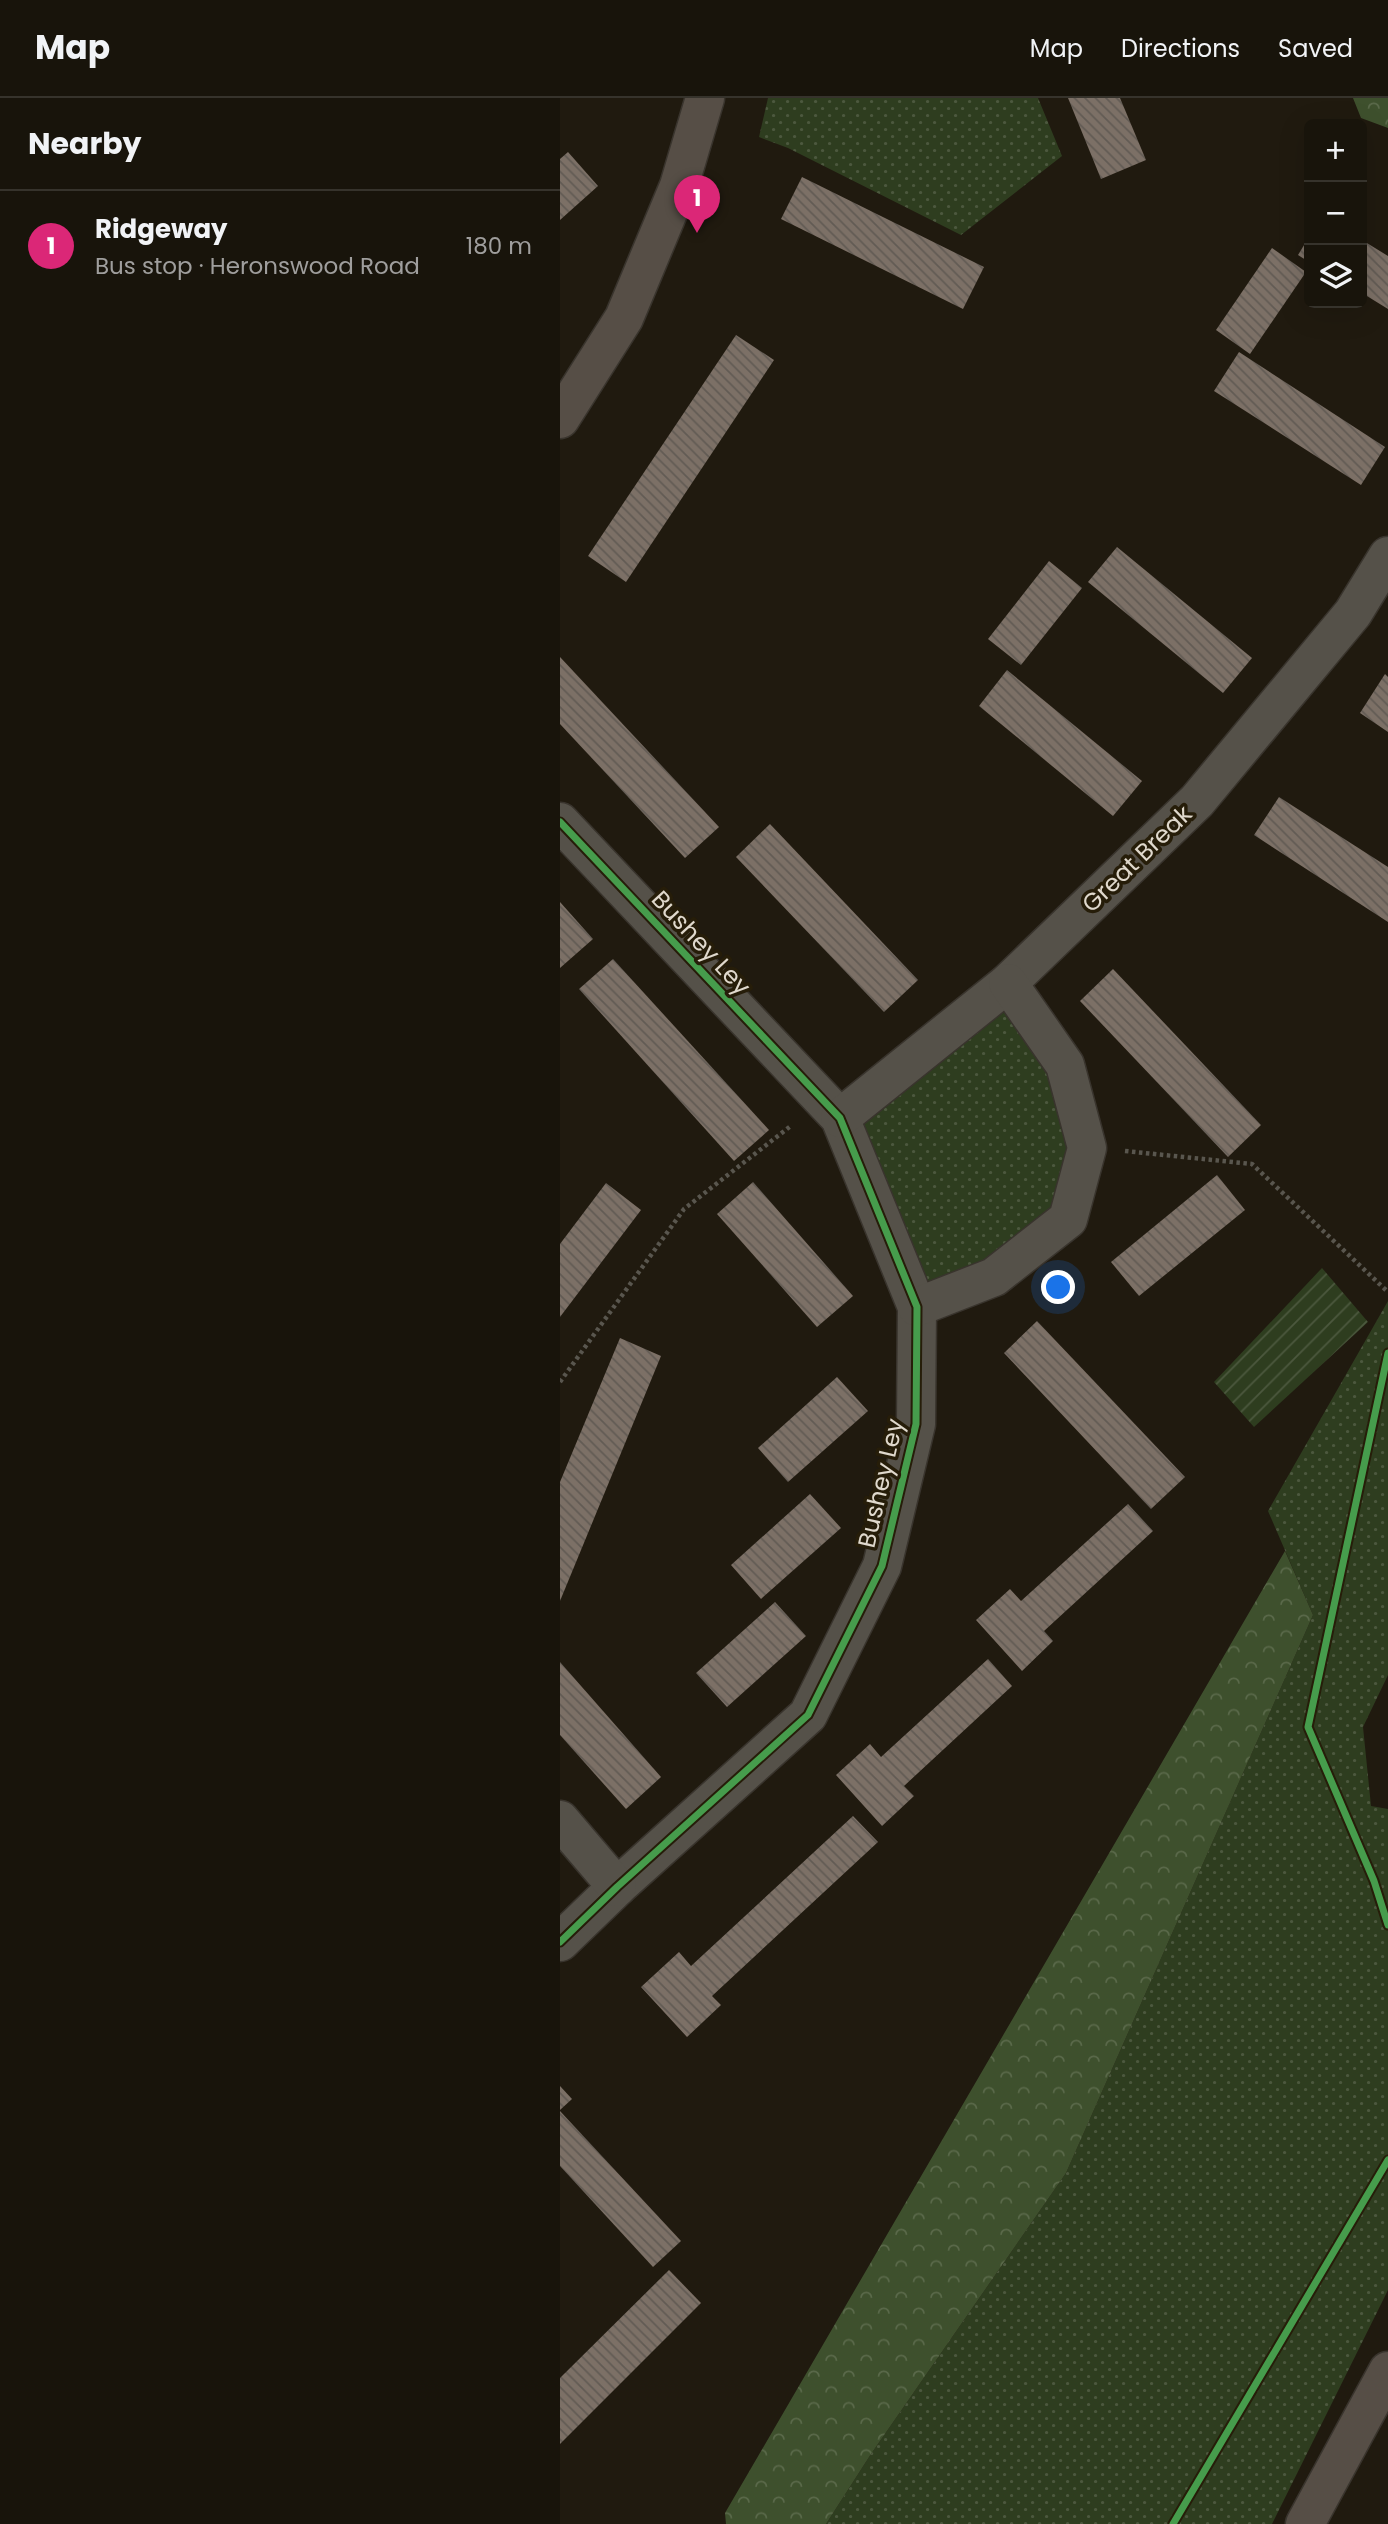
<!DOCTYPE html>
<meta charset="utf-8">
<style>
:root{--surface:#18140b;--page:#211d14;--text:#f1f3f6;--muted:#9f9e9d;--line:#36332c;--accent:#db2777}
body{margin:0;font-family:Poppins,sans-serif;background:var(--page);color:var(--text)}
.controls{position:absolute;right:21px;top:21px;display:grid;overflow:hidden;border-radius:10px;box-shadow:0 7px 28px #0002}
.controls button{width:63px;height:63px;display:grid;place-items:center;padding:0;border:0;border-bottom:2px solid var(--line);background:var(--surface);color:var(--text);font:35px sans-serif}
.you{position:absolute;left:499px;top:1190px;width:24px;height:24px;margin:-18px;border:5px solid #fff;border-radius:50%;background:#1a73e8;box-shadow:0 0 0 10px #1a73e833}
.badge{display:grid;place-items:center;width:46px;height:46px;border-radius:50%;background:var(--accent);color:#fff;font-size:23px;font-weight:700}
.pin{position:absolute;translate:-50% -58px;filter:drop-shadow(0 2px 4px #0008)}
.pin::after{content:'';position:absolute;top:37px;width:24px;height:21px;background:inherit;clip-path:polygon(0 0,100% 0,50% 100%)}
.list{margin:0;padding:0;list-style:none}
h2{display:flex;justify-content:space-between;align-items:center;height:91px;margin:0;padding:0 28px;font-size:30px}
h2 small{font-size:23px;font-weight:400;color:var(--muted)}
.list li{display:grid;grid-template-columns:46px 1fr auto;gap:21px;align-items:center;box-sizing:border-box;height:112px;padding:0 28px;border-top:2px solid var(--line)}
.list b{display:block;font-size:26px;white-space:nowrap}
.list p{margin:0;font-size:23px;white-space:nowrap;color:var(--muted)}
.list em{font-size:23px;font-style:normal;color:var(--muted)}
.icon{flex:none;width:38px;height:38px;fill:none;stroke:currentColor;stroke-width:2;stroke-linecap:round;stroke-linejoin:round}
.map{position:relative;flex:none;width:828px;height:2426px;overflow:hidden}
header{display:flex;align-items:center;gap:42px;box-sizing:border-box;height:98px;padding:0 35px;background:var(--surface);border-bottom:2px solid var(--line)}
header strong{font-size:33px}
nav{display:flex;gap:38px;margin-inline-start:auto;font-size:24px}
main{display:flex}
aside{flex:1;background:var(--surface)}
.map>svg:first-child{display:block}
.grass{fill:url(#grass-dots)}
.forest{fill:url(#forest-crowns)}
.garden{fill:url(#garden-furrows)}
.building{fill:url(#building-back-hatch)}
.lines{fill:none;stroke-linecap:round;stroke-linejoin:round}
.street-casing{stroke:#39342d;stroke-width:41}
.secondary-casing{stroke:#39342d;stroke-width:41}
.path{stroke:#59564e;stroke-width:4.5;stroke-dasharray:3.5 3.5;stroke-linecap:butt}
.street{stroke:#555149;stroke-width:38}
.secondary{stroke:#564e46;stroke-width:38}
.cycleway-casing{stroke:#261d09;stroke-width:11}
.cycleway{stroke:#469c4c;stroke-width:7}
.labels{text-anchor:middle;stroke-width:7;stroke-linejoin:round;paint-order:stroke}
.street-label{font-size:24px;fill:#e0d9cd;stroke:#261d09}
</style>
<header>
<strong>Map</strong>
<nav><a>Map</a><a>Directions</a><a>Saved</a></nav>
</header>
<main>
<aside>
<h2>Nearby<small></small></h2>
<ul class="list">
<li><span class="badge">1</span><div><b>Ridgeway</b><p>Bus stop · Heronswood Road</p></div><em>180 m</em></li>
</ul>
</aside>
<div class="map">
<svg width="828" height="2426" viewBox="0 0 828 2426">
<defs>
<pattern id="grass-dots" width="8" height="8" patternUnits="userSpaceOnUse" patternTransform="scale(1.75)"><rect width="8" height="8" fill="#2e3d1f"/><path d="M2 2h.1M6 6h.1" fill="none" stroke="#4c583e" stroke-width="1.8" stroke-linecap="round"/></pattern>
<pattern id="forest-crowns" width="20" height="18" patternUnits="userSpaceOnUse" patternTransform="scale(1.75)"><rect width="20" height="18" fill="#3e502d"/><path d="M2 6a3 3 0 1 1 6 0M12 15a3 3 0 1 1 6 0" fill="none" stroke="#5a694a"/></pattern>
<pattern id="garden-furrows" width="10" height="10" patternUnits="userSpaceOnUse" patternTransform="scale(1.75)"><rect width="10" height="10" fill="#2e3d1f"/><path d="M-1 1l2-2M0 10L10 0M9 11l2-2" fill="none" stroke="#4c583e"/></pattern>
<pattern id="building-back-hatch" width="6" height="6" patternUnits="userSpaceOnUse" patternTransform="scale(1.75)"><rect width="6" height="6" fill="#7c7066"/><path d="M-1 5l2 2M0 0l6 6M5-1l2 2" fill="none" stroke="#625b54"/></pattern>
</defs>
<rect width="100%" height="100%" fill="#201a0f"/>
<g class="grass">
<polygon points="208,0 478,0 502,58 401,137 228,50 199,39"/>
<polygon points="448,885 527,1050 508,1121 357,1209 280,1020"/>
<polygon points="828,1203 828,1577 803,1629 811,1708 828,1711 828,2192 712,2426 266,2426 311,2356 506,2075 753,1517 708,1413"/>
</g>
<g class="forest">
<polygon points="793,0 828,0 828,30 801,20"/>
<polygon points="725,1453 753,1517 506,2075 311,2356 266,2426 166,2426 165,2415"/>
</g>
<polygon class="garden" points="762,1170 808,1224 694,1329 654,1284"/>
<g class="building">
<polygon points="508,0 560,0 586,62 541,81"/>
<polygon points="8,54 38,88 0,122 0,61"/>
<polygon points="242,79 424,169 403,211 221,121"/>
<polygon points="749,139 749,164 738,157"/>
<polygon points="802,142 828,158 828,211 802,195"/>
<polygon points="712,150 746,174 690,256 656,232"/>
<polygon points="176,237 214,262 66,484 28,458"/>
<polygon points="679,254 825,349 801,387 654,293"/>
<polygon points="557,449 692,560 663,595 528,484"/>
<polygon points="489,463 522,490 461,567 428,541"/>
<polygon points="0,559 159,729 125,760 0,626"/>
<polygon points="447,572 582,683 553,718 419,608"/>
<polygon points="825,576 828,579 828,634 800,615"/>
<polygon points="719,699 828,769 828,824 694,737"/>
<polygon points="210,726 358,882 324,914 176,759"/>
<polygon points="0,804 33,841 0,870"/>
<polygon points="53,861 209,1032 174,1063 19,891"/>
<polygon points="553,871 701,1027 668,1059 520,903"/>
<polygon points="657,1077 685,1112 579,1198 551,1164"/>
<polygon points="193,1084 293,1198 257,1229 157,1116"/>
<polygon points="46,1085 81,1112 0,1219 0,1146"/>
<polygon points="477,1223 625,1379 591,1411 444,1255"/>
<polygon points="60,1240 101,1258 0,1503 0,1384"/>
<polygon points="277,1279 308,1313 228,1384 198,1350"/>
<polygon points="250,1396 281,1430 201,1501 171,1467"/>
<polygon points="568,1406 593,1433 484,1533 493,1543 462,1573 416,1522 450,1491 461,1503"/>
<polygon points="215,1504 246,1538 167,1609 136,1575"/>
<polygon points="428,1561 452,1588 344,1688 354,1698 322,1728 276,1677 310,1646 321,1659"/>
<polygon points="0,1564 101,1679 66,1711 0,1637"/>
<polygon points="293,1718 318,1744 152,1898 161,1907 127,1939 81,1889 119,1854 131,1868"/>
<polygon points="0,1988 12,2001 0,2012"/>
<polygon points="0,2013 121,2143 93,2169 0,2068"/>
<polygon points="109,2172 141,2205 0,2346 0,2280"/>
</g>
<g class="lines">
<defs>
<g id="street">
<polyline points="0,724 280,1020 357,1209 356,1326 322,1468 248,1617 57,1789 0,1844"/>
<polyline points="280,1020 448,885 637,703 793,515 828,458"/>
<polyline points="357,1209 434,1179 508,1121 527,1050 505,967 448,885"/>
<polyline points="0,1722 57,1789"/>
</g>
<g id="secondary">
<polyline points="0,321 64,220 119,88 145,0"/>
<polyline points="745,2426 828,2273"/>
</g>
</defs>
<use href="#street" class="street-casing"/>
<use href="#secondary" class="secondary-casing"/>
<g class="path">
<polyline points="565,1053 692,1066 828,1194"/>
<polyline points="0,1284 124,1111 232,1027"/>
</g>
<use href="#street" class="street"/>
<use href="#secondary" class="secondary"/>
<defs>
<g id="cycleway">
<polyline points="0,724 280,1020 357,1209 356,1326 322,1468 248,1617 57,1789 0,1844"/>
<polyline points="828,1255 748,1629 814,1783 828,1827"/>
<polyline points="613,2426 828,2062"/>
</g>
</defs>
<use href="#cycleway" class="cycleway-casing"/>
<use href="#cycleway" class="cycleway"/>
</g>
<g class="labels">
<g class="street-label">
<text transform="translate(577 761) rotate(-44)" y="8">Great Break</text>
<text transform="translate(141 845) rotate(47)" y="8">Bushey Ley</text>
<text transform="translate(321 1385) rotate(-77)" y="8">Bushey Ley</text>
</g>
</g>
</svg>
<div class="controls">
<button>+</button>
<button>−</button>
<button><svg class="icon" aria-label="layers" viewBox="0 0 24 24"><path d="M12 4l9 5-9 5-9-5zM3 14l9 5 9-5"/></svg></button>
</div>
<div class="you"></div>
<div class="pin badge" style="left:137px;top:135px">1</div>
</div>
</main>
